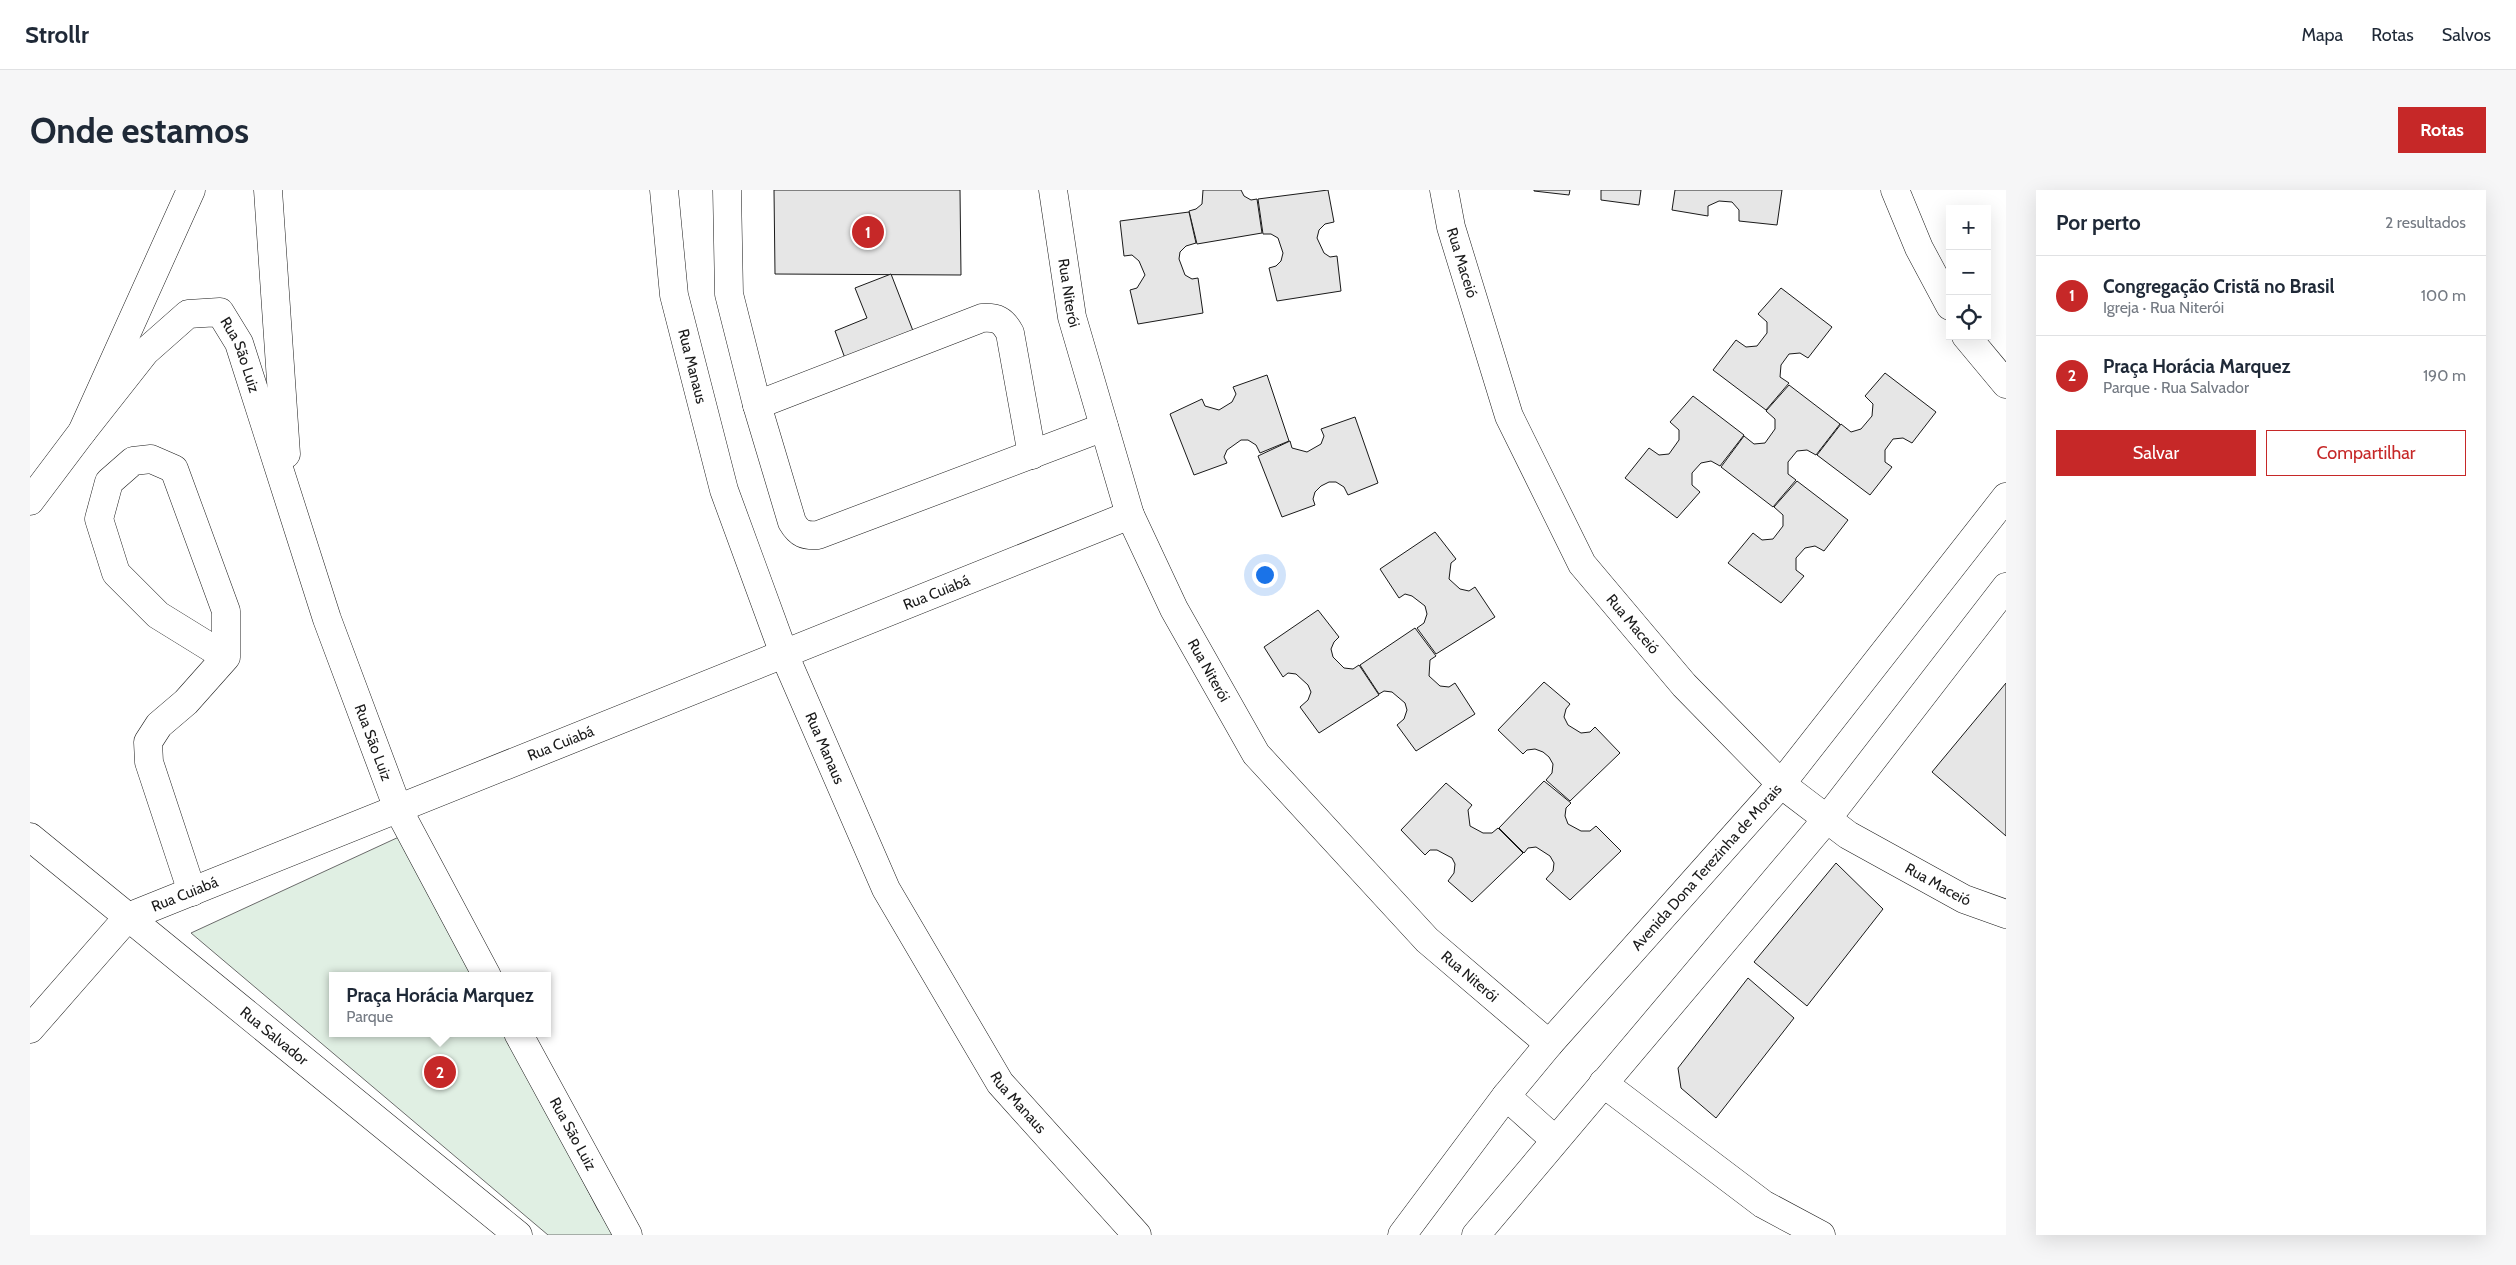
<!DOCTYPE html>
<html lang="pt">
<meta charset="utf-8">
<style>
:root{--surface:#fff;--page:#f6f6f7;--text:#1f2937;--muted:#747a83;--line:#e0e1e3;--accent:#c62828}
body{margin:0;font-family:Cabin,sans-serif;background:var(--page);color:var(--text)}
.controls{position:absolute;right:15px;top:15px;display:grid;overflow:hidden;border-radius:0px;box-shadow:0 5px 20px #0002}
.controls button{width:45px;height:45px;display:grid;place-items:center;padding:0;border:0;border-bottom:1px solid var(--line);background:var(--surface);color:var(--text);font:25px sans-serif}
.you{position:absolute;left:1234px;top:384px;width:18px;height:18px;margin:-12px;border:4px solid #fff;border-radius:50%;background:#1a73e8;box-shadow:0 0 0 8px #1a73e833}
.badge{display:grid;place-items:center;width:32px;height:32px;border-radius:50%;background:var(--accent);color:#fff;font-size:16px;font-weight:700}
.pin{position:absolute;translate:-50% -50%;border:2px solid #fff;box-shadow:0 1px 5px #0006}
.popup{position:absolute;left:299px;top:782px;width:222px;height:65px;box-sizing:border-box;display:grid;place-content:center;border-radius:0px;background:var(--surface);filter:drop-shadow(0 1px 4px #0005);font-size:16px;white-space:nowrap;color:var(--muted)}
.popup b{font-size:19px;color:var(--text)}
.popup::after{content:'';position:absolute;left:50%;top:100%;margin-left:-10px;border:10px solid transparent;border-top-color:var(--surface)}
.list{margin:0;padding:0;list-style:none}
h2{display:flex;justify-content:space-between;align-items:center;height:65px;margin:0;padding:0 20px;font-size:21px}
h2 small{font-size:16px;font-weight:400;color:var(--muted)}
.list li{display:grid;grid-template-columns:32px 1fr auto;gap:15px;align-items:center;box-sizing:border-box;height:80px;padding:0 20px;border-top:1px solid var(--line)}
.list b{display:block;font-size:19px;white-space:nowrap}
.list p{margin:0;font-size:16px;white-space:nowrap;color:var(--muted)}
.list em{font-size:16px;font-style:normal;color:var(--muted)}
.actions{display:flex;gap:10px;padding:15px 20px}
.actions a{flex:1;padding:11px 0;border:1px solid var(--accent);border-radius:0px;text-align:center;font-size:18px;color:var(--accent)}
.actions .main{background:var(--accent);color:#fff}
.icon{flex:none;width:28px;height:28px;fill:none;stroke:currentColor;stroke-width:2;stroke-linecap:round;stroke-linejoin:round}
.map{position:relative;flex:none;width:1976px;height:1045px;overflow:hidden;border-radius:0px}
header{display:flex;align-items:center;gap:30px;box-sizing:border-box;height:70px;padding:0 25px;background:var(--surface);border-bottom:1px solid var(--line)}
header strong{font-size:24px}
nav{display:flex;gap:28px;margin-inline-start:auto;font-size:18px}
.intro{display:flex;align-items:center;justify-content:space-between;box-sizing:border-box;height:120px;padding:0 30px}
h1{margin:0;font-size:35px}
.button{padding:12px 22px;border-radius:0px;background:var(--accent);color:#fff;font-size:18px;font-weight:700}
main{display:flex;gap:30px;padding:0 30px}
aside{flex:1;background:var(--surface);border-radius:0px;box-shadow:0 5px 20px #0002}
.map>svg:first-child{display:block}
.green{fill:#e0efe3;stroke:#6a6a6a}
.building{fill:#e6e6e6;stroke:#1a1a1a}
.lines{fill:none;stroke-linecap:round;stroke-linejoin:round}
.minor-casing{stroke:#1a1a1a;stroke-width:29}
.major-casing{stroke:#1a1a1a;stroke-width:29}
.minor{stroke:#fff;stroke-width:28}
.major{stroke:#fff;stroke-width:28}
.labels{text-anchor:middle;stroke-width:4;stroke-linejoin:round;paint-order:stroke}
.street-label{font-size:15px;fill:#1a1a1a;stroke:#fff}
</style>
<header>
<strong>Strollr</strong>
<nav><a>Mapa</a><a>Rotas</a><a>Salvos</a></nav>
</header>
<div class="intro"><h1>Onde estamos</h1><a class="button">Rotas</a></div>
<main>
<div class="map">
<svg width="1976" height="1045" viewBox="0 0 1976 1045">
<rect width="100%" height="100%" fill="#fff"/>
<polygon class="green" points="371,646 445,786 302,786 302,843 476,843 568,1020 586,1045 518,1045 161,743"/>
<g class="building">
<polygon points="744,0 930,0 931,85 745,84"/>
<polygon points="1173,0 1211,0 1214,6 1221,10 1227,9 1232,43 1167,54 1159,21 1166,19 1172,14"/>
<polygon points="1298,0 1304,32 1295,34 1289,40 1287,48 1294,63 1300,67 1307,66 1311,101 1247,111 1239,78 1246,76 1251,71 1253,63 1248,48 1241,44 1233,44 1228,9"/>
<polygon points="1504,0 1540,0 1539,5 1504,1"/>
<polygon points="1571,0 1611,0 1609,15 1571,10"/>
<polygon points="1645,0 1752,0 1747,35 1709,31 1709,20 1702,12 1689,11 1678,16 1678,26 1642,20"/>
<polygon points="1159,22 1166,53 1156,56 1150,62 1149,69 1155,85 1162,89 1168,88 1173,123 1108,134 1100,100 1107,98 1115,85 1109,71 1102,65 1094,66 1090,31"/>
<polygon points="861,84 885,146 816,171 805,141 837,128 825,98"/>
<polygon points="1751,98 1802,137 1778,168 1770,163 1759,164 1751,175 1750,187 1759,193 1736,220 1683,180 1706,150 1716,157 1727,156 1737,143 1737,132 1728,124"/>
<polygon points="1855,183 1906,222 1882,253 1873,248 1863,249 1855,260 1855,272 1862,277 1840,305 1787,265 1811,234 1821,242 1831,239 1842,226 1843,214 1835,206"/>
<polygon points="1237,185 1259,251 1230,263 1226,255 1218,250 1211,250 1197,260 1194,267 1197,273 1164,285 1140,224 1172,209 1175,216 1189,220 1202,212 1206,204 1203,197"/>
<polygon points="1759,195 1810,234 1786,265 1777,260 1767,261 1758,272 1758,284 1766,290 1743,317 1691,277 1714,246 1724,254 1735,253 1745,239 1745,229 1736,221"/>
<polygon points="1663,206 1714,245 1690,276 1681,271 1671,273 1662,283 1662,295 1670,302 1647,328 1595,288 1619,258 1629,265 1639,264 1649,250 1649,240 1640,232"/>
<polygon points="1325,227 1348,293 1318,305 1314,297 1306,292 1299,292 1291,296 1285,302 1283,309 1285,315 1252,327 1228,266 1260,251 1262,258 1277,262 1291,254 1294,246 1291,239"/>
<polygon points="1767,291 1818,330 1794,361 1785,356 1775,358 1766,368 1766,380 1774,386 1751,413 1698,373 1723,343 1732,350 1743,349 1753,336 1753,325 1744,317"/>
<polygon points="1405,342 1426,369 1421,373 1419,389 1430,399 1439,401 1445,397 1465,427 1406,464 1387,438 1394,433 1397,424 1395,416 1382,406 1375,404 1369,408 1350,379"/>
<polygon points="1288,420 1309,447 1304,452 1301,459 1303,467 1314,478 1323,479 1329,475 1349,505 1289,543 1270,517 1278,510 1281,502 1278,495 1266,484 1258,483 1253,487 1234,457"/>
<polygon points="1385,438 1406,466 1400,470 1399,486 1410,496 1419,497 1425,493 1445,524 1386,561 1367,535 1374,529 1377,520 1375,513 1362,502 1354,501 1349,504 1330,475"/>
<polygon points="1514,492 1540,514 1536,519 1534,527 1538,535 1551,543 1560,542 1565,537 1590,563 1540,611 1516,590 1522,583 1523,574 1519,567 1513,562 1505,559 1497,560 1493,564 1468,540"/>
<polygon points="1976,493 1976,646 1902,582"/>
<polygon points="1514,591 1541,613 1536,618 1535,626 1538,634 1551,641 1560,641 1566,636 1591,661 1540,710 1516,689 1523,681 1524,673 1520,666 1506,657 1498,658 1494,663 1469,638"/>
<polygon points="1416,593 1442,615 1438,620 1440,636 1453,643 1462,643 1468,638 1493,663 1442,712 1418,691 1424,683 1425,674 1422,668 1407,660 1400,660 1395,665 1371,640"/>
<polygon points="1806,673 1853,719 1777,816 1724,772"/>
<polygon points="1718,788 1764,828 1686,928 1651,898 1648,878"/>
</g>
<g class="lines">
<defs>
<g id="minor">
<polyline points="238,0 256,264"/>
<path id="s1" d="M 634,0 L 644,105 L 694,300 L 754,464 L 856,699 L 970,893 L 1107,1045"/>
<path d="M 697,0 L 699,104 L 727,215 L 762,332 C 769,344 775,346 788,345 L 1074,237"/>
<path id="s2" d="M 1023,0 L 1042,127 L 1100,325 L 1144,419 L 1226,564 L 1397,750 L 1519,854"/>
<path id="s3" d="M 1414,0 L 1421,37 L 1479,226 L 1552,374 L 1654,495 L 1751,594 L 1818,645 L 1934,709 L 1976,724"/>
<polyline points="1865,0 1889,58 1920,116"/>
<polyline points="1936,146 1976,194"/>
<path d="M 727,215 L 952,128 C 967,127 973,130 980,143 L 1002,265"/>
<path id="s4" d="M 52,242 L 115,162 L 158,124 L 190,122 L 209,153 L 297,429 L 368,619 L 457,786"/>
<polyline points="0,311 52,242 161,0"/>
<path id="s5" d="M 0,647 L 488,1045"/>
<polyline points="162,702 119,572 118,552 129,535 156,512 196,467 196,421 144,279 121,269 103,271 79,292 69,329 86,383 128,425 196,467"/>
<path id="s6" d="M 0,839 L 98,727 L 1100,325"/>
<path id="s7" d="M 488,843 L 598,1045"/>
<polyline points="1573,893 1733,1014 1791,1045"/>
<polyline points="1476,906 1525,950"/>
</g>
<g id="major">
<path id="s8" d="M 1372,1045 L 1476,906 L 1519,854 L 1751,594 L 1976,307"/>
<polyline points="1446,1045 1796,630 1976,397"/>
</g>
</defs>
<use href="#minor" class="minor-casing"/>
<use href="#major" class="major-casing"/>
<use href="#minor" class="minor"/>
<use href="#major" class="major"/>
</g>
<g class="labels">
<g class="street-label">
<text dy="5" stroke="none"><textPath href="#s3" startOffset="75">Rua Maceió</textPath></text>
<text dy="5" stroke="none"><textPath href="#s2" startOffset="104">Rua Niterói</textPath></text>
<text dy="5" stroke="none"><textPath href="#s4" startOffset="239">Rua São Luiz</textPath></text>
<text dy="5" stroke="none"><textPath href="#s1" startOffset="179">Rua Manaus</textPath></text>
<text dy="5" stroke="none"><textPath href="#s6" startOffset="1020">Rua Cuiabá</textPath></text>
<text dy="5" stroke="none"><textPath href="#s3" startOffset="479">Rua Maceió</textPath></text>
<text dy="5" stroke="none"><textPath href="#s2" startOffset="509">Rua Niterói</textPath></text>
<text dy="5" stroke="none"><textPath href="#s4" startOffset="649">Rua São Luiz</textPath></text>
<text dy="5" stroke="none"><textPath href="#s6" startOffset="615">Rua Cuiabá</textPath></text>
<text dy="5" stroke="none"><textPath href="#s1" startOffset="584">Rua Manaus</textPath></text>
<text dy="5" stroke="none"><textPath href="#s8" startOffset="478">Avenida Dona Terezinha de Morais</textPath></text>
<text dy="5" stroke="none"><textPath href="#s3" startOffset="884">Rua Maceió</textPath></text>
<text dy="5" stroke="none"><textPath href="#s6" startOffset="210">Rua Cuiabá</textPath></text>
<text dy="5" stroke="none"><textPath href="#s2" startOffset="914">Rua Niterói</textPath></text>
<text dy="5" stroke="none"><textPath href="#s5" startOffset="315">Rua Salvador</textPath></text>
<text dy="5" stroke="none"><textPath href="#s1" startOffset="989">Rua Manaus</textPath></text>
<text dy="5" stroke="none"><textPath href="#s7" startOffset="115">Rua São Luiz</textPath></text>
</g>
</g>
</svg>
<div class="controls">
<button>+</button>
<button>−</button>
<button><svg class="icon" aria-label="locate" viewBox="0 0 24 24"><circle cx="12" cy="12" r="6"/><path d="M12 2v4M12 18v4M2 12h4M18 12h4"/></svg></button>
</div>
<div class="you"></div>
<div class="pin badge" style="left:838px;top:42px">1</div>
<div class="pin badge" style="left:410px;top:882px">2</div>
<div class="popup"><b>Praça Horácia Marquez</b>Parque</div>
</div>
<aside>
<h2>Por perto<small>2 resultados</small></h2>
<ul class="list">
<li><span class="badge">1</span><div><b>Congregação Cristã no Brasil</b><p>Igreja · Rua Niterói</p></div><em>100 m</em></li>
<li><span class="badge">2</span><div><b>Praça Horácia Marquez</b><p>Parque · Rua Salvador</p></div><em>190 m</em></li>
</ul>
<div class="actions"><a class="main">Salvar</a><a>Compartilhar</a></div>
</aside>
</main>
